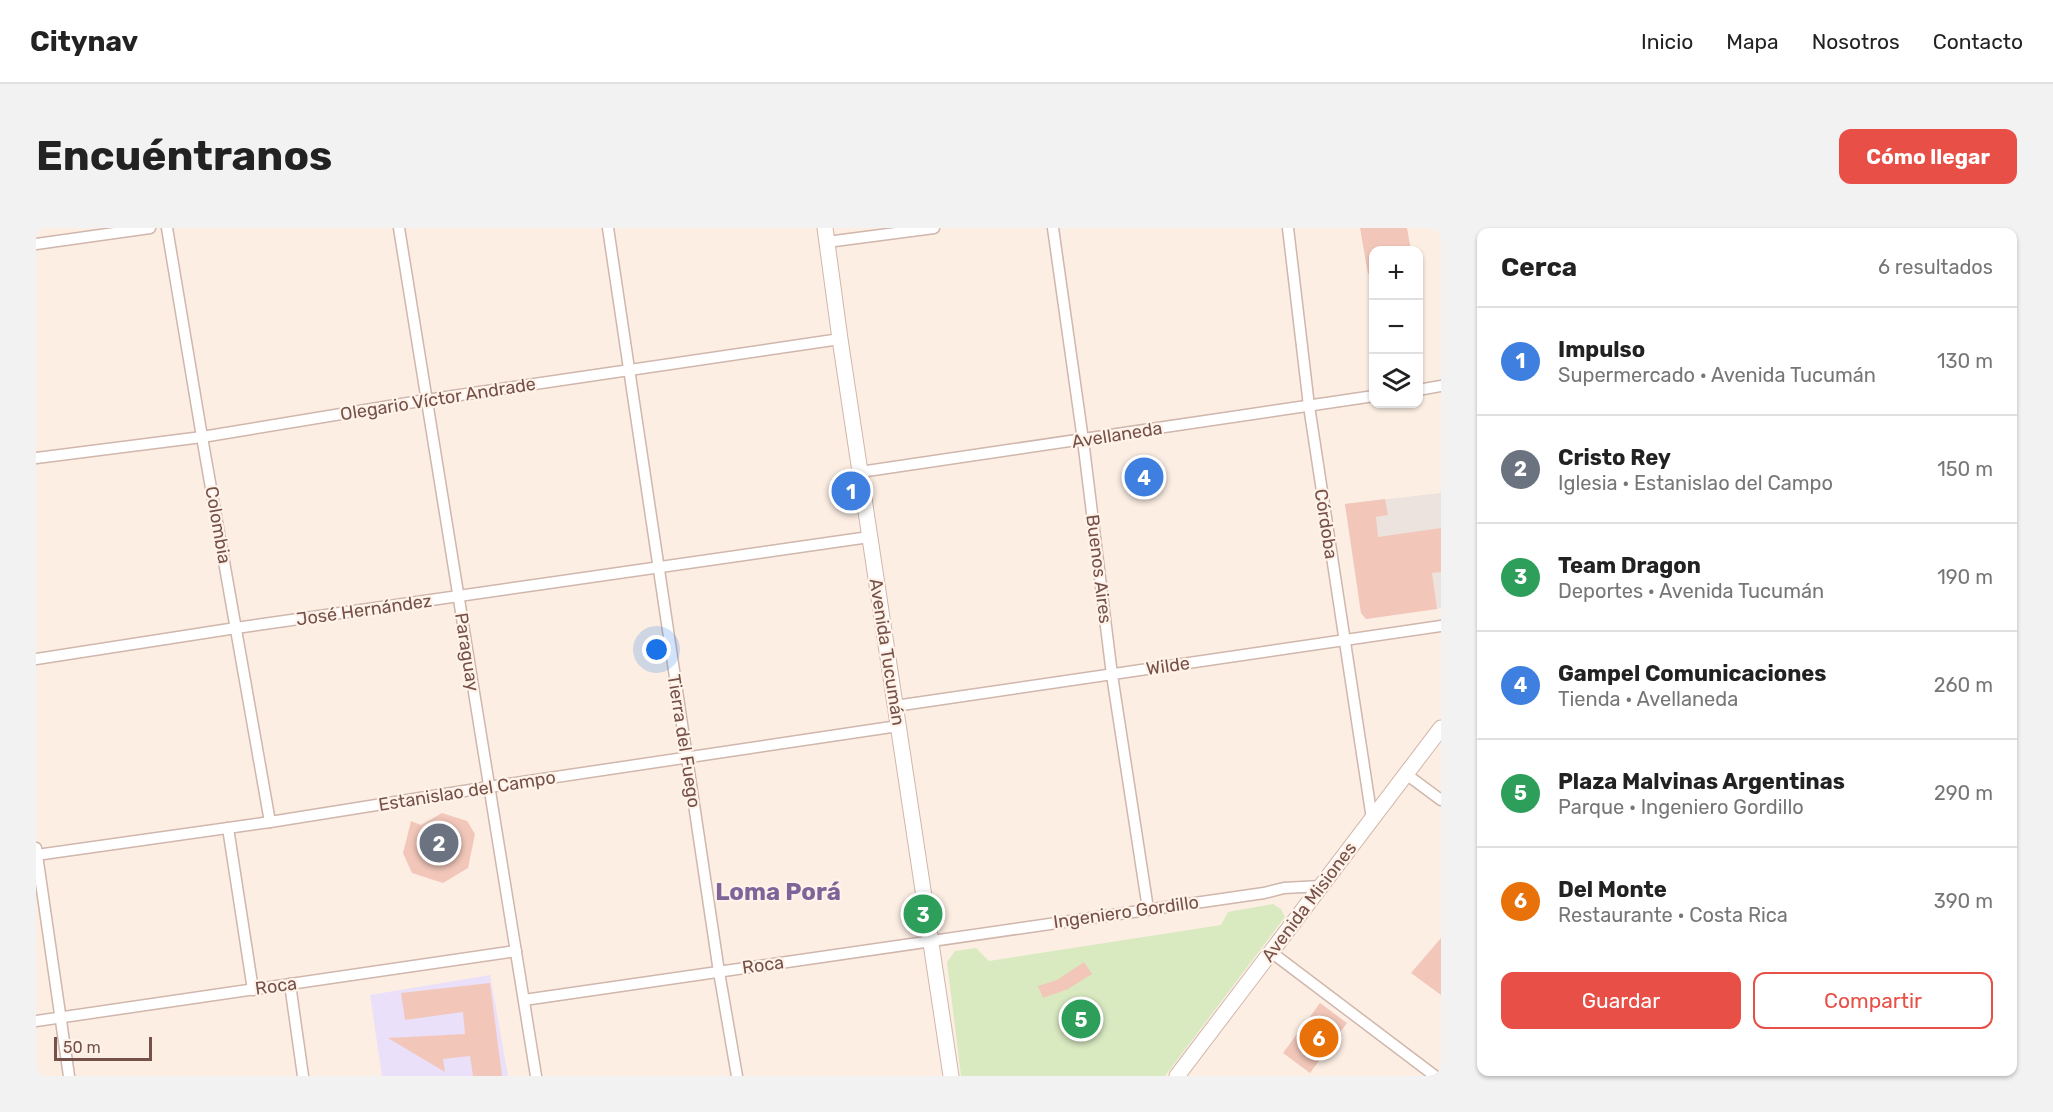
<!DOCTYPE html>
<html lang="es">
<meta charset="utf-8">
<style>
:root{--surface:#fff;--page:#f2f2f2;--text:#222;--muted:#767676;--line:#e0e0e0;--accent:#e84f46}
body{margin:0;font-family:Rubik,sans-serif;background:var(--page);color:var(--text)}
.controls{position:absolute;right:18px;top:18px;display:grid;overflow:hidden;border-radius:12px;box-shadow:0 2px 4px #0004}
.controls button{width:54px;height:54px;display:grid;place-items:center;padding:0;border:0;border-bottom:2px solid var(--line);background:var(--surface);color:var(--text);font:30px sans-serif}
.scale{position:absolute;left:18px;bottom:15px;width:98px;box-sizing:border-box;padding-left:6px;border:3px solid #755149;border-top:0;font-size:16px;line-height:21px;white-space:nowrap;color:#755149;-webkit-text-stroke:4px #fff3e9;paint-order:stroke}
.you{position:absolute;left:621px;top:422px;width:21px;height:21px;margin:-15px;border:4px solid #fff;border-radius:50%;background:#1a73e8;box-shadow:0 0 0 9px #1a73e833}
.badge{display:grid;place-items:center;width:39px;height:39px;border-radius:50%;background:var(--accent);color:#fff;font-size:20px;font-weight:700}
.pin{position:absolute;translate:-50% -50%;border:3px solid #fff;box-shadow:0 2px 6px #0006}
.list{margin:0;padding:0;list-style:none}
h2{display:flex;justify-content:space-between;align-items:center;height:78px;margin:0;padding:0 24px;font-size:26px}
h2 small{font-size:20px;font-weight:400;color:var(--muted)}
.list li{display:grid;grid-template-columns:39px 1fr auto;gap:18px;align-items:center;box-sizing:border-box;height:108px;padding:0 24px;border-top:2px solid var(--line)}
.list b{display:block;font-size:22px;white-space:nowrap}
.list p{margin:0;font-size:20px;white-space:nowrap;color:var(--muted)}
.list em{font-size:20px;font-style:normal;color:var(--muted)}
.actions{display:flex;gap:12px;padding:18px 24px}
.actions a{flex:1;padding:14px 0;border:2px solid var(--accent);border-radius:12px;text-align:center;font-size:21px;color:var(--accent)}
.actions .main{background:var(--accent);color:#fff}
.icon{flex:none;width:33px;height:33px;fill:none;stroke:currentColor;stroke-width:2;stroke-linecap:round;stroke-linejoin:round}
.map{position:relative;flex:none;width:1405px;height:848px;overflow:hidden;border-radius:12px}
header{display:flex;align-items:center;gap:36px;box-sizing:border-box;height:84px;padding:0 30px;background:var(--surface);border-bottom:2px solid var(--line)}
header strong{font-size:28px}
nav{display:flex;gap:33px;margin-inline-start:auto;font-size:21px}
.intro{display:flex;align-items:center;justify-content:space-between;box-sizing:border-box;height:144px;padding:0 36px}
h1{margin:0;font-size:42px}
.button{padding:15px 27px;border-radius:12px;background:var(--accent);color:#fff;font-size:21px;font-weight:700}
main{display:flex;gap:36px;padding:0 36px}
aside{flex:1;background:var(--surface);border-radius:12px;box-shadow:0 2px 4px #0004}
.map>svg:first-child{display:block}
.industrial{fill:#ece2de}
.education{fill:#ebe0f9}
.green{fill:#d9eac1}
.building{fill:#f2c7ba}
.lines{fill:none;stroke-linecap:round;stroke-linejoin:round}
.minor-casing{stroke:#d0b6ac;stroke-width:13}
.secondary-casing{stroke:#d3b5a9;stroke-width:17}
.minor{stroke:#fff;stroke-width:10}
.secondary{stroke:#fff;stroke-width:15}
.labels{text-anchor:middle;stroke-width:4.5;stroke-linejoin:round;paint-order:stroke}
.street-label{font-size:18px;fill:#755149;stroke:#fff3e9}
.district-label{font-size:24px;font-weight:bold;fill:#7e6499;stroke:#fff3e9}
</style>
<header>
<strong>Citynav</strong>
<nav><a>Inicio</a><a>Mapa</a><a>Nosotros</a><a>Contacto</a></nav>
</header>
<div class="intro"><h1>Encuéntranos</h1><a class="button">Cómo llegar</a></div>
<main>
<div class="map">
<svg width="1405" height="848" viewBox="0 0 1405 848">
<rect width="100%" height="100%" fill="#fceee3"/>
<polygon class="industrial" points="1405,265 1405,380 1330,391 1325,385 1309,276"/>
<polygon class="education" points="454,747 472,848 346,848 334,767"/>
<polygon class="green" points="1237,676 1245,681 1249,689 1129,848 925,848 911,734 919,723 940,720 953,733 1185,697 1192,684"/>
<g class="building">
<polygon points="1324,0 1371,0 1375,22 1338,22 1338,45 1332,46"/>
<polygon points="1349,271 1352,287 1340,289 1342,309 1405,300 1405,344 1396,345 1401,381 1330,391 1325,385 1309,276"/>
<polygon points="406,585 431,593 439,606 432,640 407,655 376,645 367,625 375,593 385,597"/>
<polygon points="1405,710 1405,767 1375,745"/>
<polygon points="1048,734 1056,746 1032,761 1007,770 1002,758 1021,752"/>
<polygon points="454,755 466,848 437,848 434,828 407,831 409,844 352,810 429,806 427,784 369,792 365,765"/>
<polygon points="1284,775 1311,795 1274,845 1247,825"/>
</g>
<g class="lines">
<defs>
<g id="minor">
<polyline points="131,0 166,209 234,594"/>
<polyline points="363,0 500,848"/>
<polyline points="572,0 683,744 701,848"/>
<polyline points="1017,0 1047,212 1076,447 1112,681"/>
<polyline points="1252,0 1273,178 1336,591"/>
<polyline points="791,14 898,0"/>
<polyline points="0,16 114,0"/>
<polyline points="1382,162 1405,158"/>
<polyline points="0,230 166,209 390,172 804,111"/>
<polyline points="824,244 1338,168"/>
<polyline points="0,431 200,400 833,309"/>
<polyline points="859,478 1405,398"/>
<polyline points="1370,546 1405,572"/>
<polyline points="192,600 217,762"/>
<polyline points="0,620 33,848"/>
<polyline points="0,627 234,594 453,559 862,498"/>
<polyline points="1235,724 1399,848"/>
<polyline points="254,756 267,848"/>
<polyline points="488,772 1228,665 1248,660 1285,658"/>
<polyline points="0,793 480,723"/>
</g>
<g id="secondary">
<polyline points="789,0 804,111 915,848"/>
<polyline points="1141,848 1405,500"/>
</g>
</defs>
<use href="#minor" class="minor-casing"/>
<use href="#secondary" class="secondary-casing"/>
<use href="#minor" class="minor"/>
<use href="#secondary" class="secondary"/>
</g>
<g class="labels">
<g class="street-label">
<text transform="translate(402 171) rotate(-9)" y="6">Olegario Víctor Andrade</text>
<text transform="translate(1081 207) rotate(-9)" y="6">Avellaneda</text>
<text transform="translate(1290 296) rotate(81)" y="6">Córdoba</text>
<text transform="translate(182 297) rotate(80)" y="6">Colombia</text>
<text transform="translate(1063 341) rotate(83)" y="6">Buenos Aires</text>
<text transform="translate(328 382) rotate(-8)" y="6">José Hernández</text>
<text transform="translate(431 424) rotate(81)" y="6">Paraguay</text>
<text transform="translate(851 424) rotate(81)" y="6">Avenida Tucumán</text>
<text transform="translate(1132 438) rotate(-8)" y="6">Wilde</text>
<text transform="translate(648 513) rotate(81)" y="6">Tierra del Fuego</text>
<text transform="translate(431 563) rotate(-9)" y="6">Estanislao del Campo</text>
<text transform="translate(1273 674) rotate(-53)" y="6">Avenida Misiones</text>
<text transform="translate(1090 684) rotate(-8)" y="6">Ingeniero Gordillo</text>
<text transform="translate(727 737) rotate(-8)" y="6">Roca</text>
<text transform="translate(240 758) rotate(-8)" y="6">Roca</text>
</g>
<g class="district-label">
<text x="742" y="672">Loma Porá</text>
</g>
</g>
</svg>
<div class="controls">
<button>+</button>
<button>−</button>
<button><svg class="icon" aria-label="layers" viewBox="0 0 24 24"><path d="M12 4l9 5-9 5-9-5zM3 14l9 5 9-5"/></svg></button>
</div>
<div class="scale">50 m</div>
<div class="you"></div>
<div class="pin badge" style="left:815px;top:263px;background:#3f7fe0">1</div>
<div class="pin badge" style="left:403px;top:615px;background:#6b7280">2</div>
<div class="pin badge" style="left:887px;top:686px;background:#2e9e5b">3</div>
<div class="pin badge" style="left:1108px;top:249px;background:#3f7fe0">4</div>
<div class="pin badge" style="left:1045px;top:791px;background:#2e9e5b">5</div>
<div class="pin badge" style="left:1283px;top:810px;background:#e8710a">6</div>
</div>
<aside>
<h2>Cerca<small>6 resultados</small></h2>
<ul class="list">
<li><span class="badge" style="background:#3f7fe0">1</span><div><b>Impulso</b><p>Supermercado · Avenida Tucumán</p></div><em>130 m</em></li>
<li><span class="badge" style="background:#6b7280">2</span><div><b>Cristo Rey</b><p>Iglesia · Estanislao del Campo</p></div><em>150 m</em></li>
<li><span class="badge" style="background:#2e9e5b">3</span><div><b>Team Dragon</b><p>Deportes · Avenida Tucumán</p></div><em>190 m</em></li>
<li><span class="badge" style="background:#3f7fe0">4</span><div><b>Gampel Comunicaciones</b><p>Tienda · Avellaneda</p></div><em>260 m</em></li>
<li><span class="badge" style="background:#2e9e5b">5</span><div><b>Plaza Malvinas Argentinas</b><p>Parque · Ingeniero Gordillo</p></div><em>290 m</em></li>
<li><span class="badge" style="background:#e8710a">6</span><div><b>Del Monte</b><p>Restaurante · Costa Rica</p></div><em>390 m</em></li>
</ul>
<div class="actions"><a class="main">Guardar</a><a>Compartir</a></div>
</aside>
</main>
